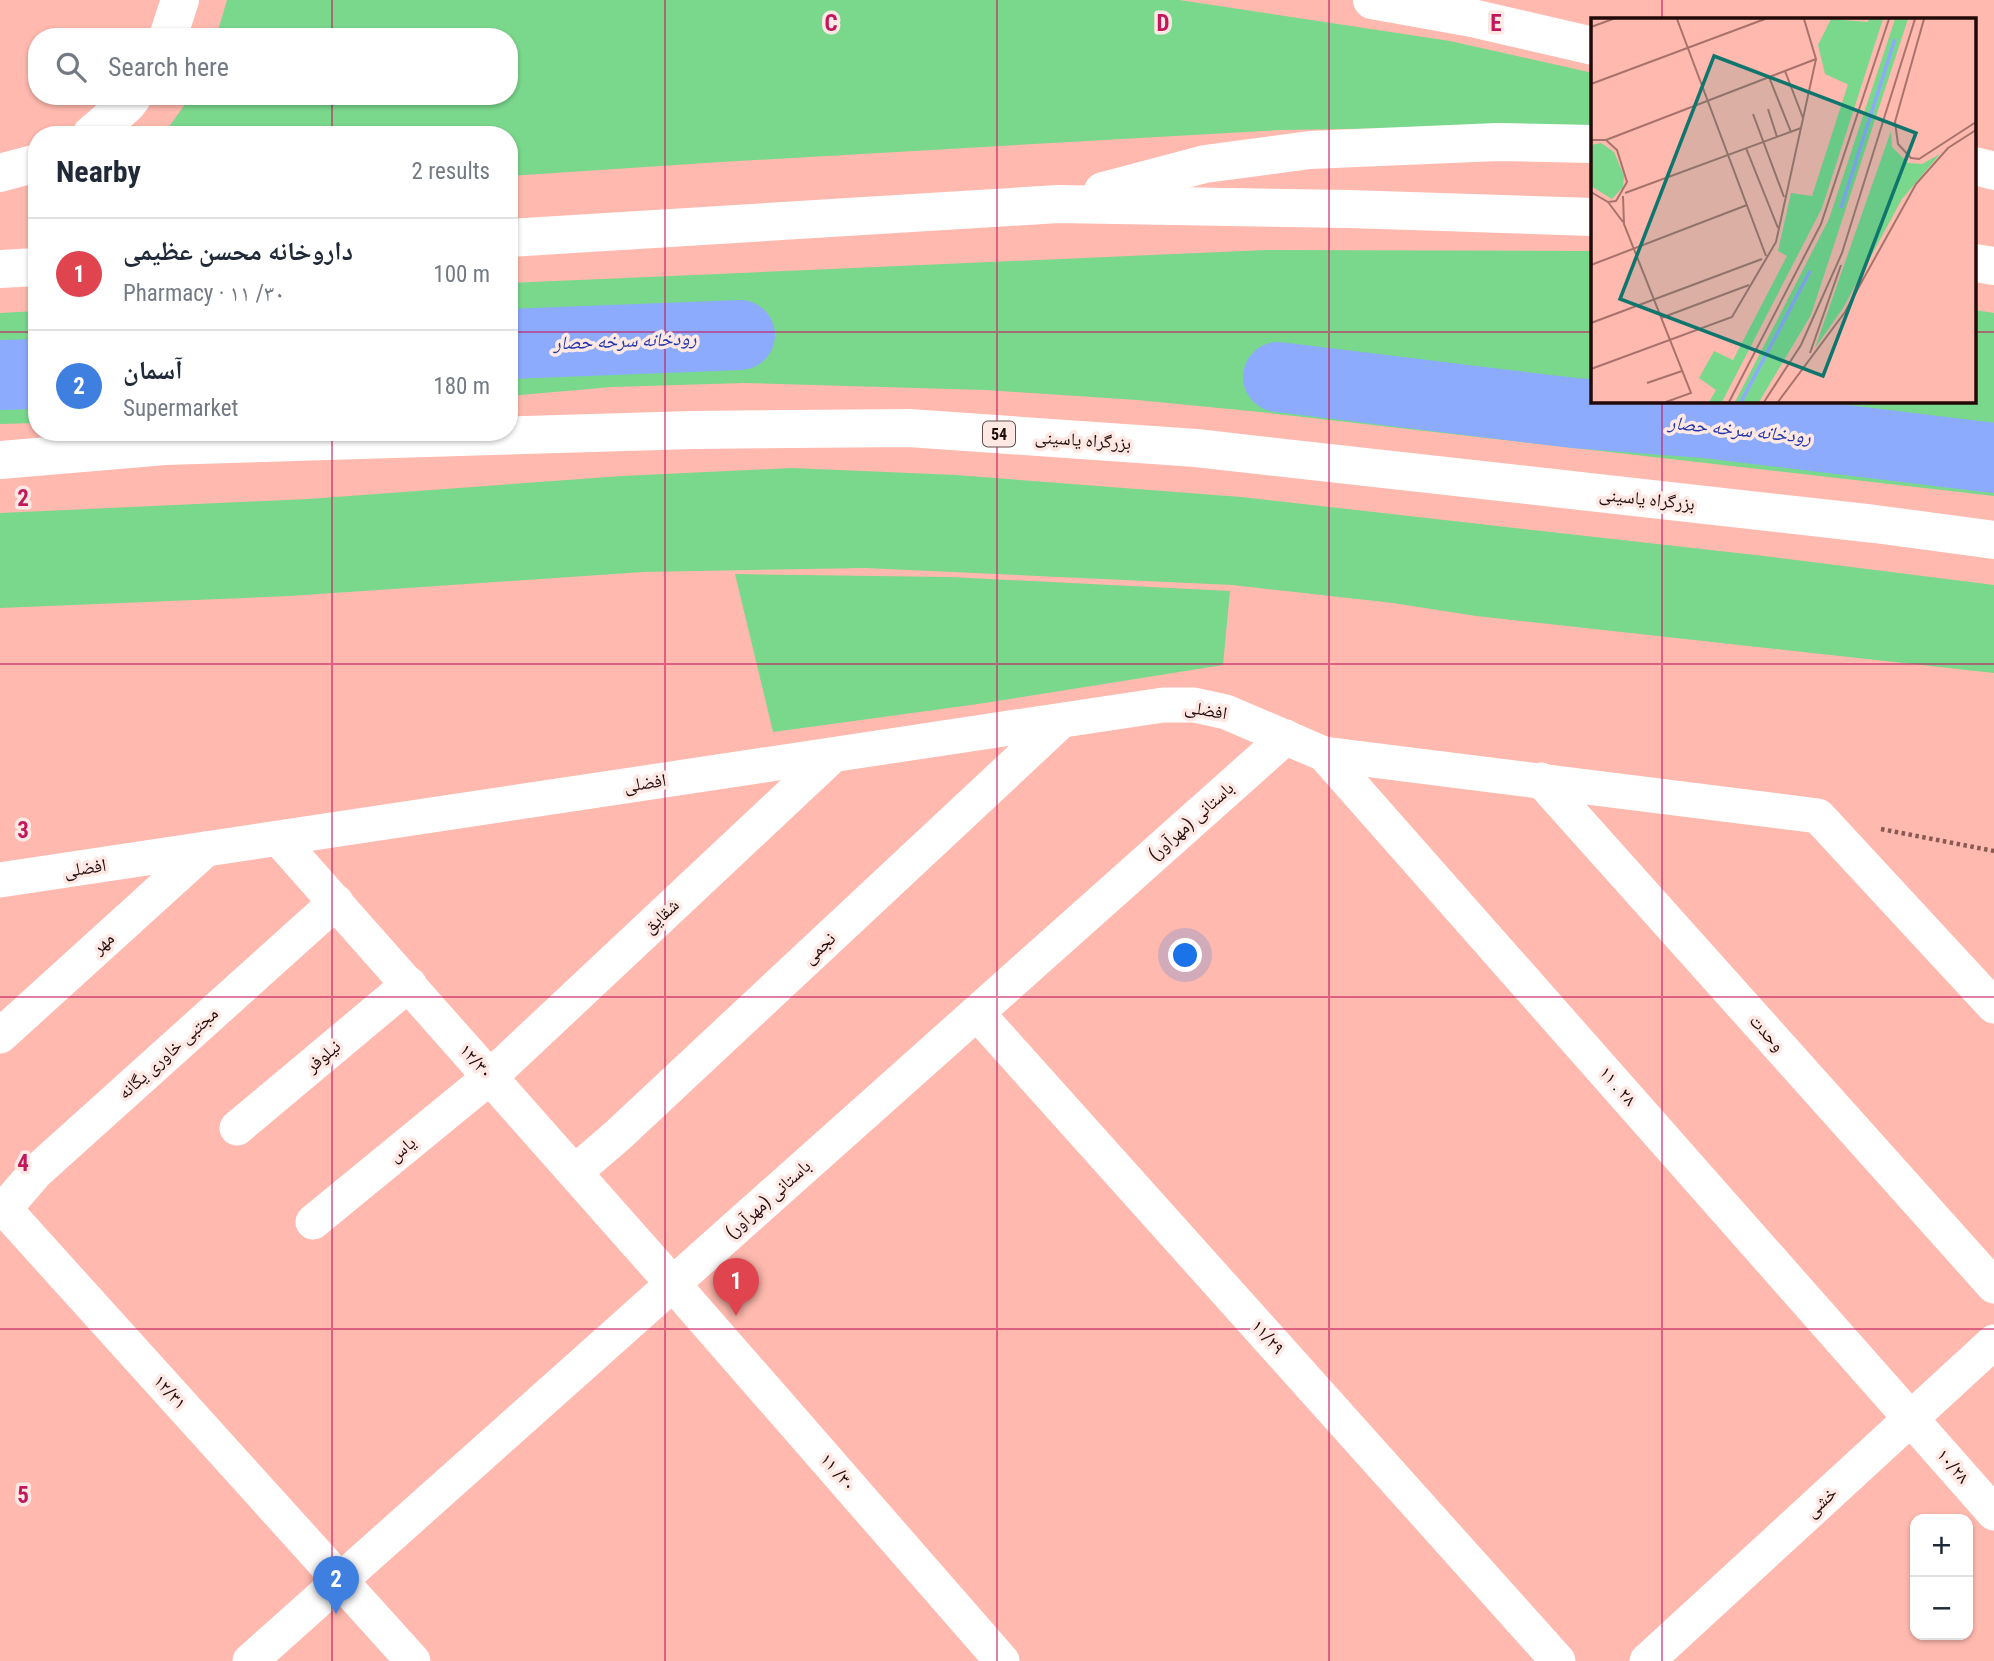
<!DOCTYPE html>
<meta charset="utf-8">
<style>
:root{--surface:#fff;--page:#f6f6f7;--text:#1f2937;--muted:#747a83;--line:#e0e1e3;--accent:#b45309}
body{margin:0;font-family:"Roboto Condensed","Noto Naskh Arabic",sans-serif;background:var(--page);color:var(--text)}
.controls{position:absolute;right:21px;bottom:21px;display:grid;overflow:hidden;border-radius:14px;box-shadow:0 2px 5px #0004}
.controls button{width:63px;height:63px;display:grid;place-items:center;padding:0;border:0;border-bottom:2px solid var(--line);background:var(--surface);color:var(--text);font:35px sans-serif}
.you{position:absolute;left:1186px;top:956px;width:24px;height:24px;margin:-18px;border:5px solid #fff;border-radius:50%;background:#1a73e8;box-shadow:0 0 0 10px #1a73e833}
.badge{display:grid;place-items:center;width:46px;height:46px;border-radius:50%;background:var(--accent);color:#fff;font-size:23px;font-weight:700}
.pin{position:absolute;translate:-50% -58px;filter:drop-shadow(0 2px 4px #0008)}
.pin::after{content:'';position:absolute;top:37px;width:24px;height:21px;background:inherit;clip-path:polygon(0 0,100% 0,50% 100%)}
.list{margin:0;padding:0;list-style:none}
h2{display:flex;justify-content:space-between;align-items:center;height:91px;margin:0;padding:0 28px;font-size:30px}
h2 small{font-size:23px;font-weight:400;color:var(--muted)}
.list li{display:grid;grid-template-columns:46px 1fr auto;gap:21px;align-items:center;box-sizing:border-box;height:112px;padding:0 28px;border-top:2px solid var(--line)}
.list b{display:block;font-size:26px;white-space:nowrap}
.list p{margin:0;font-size:23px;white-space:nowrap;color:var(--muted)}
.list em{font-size:23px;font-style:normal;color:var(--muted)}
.icon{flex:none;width:38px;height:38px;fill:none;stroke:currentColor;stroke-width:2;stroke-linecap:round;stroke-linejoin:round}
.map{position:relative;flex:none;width:1994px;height:1661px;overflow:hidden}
.search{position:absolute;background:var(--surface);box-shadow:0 2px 5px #0004;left:28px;top:28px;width:490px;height:77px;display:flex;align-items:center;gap:18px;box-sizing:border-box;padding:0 24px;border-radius:28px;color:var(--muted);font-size:26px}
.panel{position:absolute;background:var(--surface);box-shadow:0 2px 5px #0004;left:28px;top:126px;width:490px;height:315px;border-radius:28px}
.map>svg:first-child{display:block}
.green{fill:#7ad88c}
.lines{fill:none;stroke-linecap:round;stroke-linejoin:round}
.river{stroke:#8dabfd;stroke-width:70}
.path{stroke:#875a54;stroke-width:4.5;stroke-dasharray:3.5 3.5;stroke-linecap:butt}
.minor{stroke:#fff;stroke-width:35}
.trunk{stroke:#fff;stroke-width:38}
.grid{fill:none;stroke:#c2185b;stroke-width:2;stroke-opacity:0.55}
.labels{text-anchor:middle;stroke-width:7;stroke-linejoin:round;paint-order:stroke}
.shield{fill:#fee8e4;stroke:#644d4a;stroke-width:2}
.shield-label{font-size:16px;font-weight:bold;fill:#220a08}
.street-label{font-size:18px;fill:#220a08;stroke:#fee8e4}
.water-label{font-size:19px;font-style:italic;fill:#2336aa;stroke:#fee8e4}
.inset-river{fill:none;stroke:#8dabfd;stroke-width:3.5}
.inset-road{fill:none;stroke:#a7736c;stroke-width:2}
.view{fill:#0f766e;fill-opacity:0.15;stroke:#0f766e;stroke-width:3.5}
.inset-edge{fill:none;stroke:#220a08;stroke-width:3.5}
.grid-label{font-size:23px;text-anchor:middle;font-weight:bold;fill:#c2185b;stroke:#fee8e4;stroke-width:7;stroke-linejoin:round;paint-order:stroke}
</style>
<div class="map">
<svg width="1994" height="1661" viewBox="0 0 1994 1661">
<rect width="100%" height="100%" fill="#ffb9ae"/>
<g class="green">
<polygon points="227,0 1179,0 1450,41 1593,73 1593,125 1280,130 721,162 509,176 509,135 163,135 191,96 509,96 509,37 216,37"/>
<polygon points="1266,250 1593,251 1593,401 1975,401 1975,310 1994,313 1994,496 1260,412 1137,400 985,390 744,383 612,387 509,396 509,283"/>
<polygon points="37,311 37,423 0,424 0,313"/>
<polygon points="792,468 956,475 1241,497 1773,557 1994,585 1994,673 1476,616 1393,603 1232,585 865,568 643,572 290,596 0,608 0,513 308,499 622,476"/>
<polygon points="735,574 950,577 1230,591 1223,665 978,704 773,732"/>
</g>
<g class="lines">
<g class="river">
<polyline points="509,344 740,335"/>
<polyline points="0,375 37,374"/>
<polyline points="1278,377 1574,413 1705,423 1994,458"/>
</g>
<polyline class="path" points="1881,829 1994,851"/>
<g class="minor">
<polyline points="1324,754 1994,1513"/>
<polyline points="1541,780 1994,1286"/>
<polyline points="279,839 673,1284 1002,1661"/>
<polyline points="0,880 1163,705 1194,705 1226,712 1324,754 1818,816 1994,1006"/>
<polyline points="977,1013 1558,1661"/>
<polyline points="0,1036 206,849"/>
<polyline points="237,1128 409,984"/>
<polyline points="575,1172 617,1136 1061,721"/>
<polyline points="0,1204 413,1661"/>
<polyline points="4,1209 36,1172 336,902"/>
<polyline points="313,1222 490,1077 833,755"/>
<polyline points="250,1661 1286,737"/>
<polyline points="1647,1661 1994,1342"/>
</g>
<g class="trunk">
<polyline points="1372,0 1472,18 1593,46"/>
<polyline points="168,37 180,0"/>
<polyline points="91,135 127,104 133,96"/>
<polyline points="1975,166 1994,171"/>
<polyline points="0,173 37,163"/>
<polyline points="1103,191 1205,164 1310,150 1498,142 1593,144"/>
<polyline points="509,238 1058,204 1349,209 1593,217"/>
<polyline points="1975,263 1994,266"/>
<polyline points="0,269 37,267"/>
<polyline points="0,460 165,446 693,430 909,428 1196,448 1875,524 1994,540"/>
</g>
</g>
<path class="grid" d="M 332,0 L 332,37M 665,0 L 665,1661M 997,0 L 997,1661M 1329,0 L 1329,1661M 1662,0 L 1662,19M 332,96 L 332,135M 0,332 L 37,332M 509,332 L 1593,332M 1975,332 L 1994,332M 1662,401 L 1662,1661M 332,432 L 332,1661M 0,664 L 1994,664M 0,997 L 1994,997M 0,1329 L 1994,1329"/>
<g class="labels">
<rect class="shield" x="983" y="421.5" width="32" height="25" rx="5"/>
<g class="shield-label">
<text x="999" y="440">54</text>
</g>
<g class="street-label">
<text transform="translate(1083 440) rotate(4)" y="6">بزرگراه یاسینی</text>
<text transform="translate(1647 499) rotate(6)" y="6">بزرگراه یاسینی</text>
<text transform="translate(1206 710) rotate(10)" y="6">افضلی</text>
<text transform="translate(645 783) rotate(-9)" y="6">افضلی</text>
<text transform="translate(1191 821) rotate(-42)" y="6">باستانی (مهرآور)</text>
<text transform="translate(85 868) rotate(-9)" y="6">افضلی</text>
<text transform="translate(661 916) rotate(-43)" y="6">شقایق</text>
<text transform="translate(103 943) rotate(-42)" y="6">مهر</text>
<text transform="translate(819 948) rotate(-43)" y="6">نجمی</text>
<text transform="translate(1767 1033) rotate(48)" y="6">وحدت</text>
<text transform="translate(168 1053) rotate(-42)" y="6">مجتبی خاوری یگانه</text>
<text transform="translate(323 1056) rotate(-40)" y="6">نیلوفر</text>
<text transform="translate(476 1061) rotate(48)" y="6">۱۲/۳۰</text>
<text transform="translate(1618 1086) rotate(49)" y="6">۱۱ . ۲۸</text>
<text transform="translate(402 1149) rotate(-39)" y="6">یاس</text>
<text transform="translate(768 1199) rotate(-42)" y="6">باستانی (مهرآور)</text>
<text transform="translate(1268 1337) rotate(48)" y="6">۱۱/۲۹</text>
<text transform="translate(170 1392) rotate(48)" y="6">۱۲/۳۱</text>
<text transform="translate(1953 1466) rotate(49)" y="6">۱۰/۲۸</text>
<text transform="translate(838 1472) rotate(49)" y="6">۱۱ /۳۰</text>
<text transform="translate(1821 1502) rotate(-43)" y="6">خشی</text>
</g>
<g class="water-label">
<text transform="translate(625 340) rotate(-2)" y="7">رودخانه سرخه حصار</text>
<text transform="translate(1740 429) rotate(6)" y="7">رودخانه سرخه حصار</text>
</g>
</g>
<g transform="translate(1591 18)">
<rect width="385" height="385" fill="#ffb9ae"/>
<path d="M 240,1 L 277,4 L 258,67 L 234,56 L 227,27 ZM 278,1 L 292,1 L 231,190 L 131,384 L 118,384 L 125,372 L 108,360 L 123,333 L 142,342 L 196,238 L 187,233 L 200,175 L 221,178 ZM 304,1 L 317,1 L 220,297 L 168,384 L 144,384 L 238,201 ZM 300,113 L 301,129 L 317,145 L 331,146 L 349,136 L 311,181 L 252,290 L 224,330 ZM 10,125 L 23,134 L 33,158 L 32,169 L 21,181 L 0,168 L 0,127 Z" fill="#7ad88c"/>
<path class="inset-river" d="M 250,190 L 304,21M 150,384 L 219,253"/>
<path class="inset-road" d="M 86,1 L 175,238M 333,1 L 304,104 L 307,126 L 320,140 L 328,141 L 385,104M 0,9 L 22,1M 194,53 L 212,100M 178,59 L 200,114M 0,66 L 174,1M 177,91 L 186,119M 162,96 L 193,179M 0,122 L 15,122 L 26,132 L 36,164 L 25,183 L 17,184 L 0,174M 15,122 L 225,41M 155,130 L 187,210M 34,175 L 210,110M 32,178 L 33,206 L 100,375 L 75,384M 17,184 L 32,204M 0,247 L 156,187M 70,300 L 158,267M 0,305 L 171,241M 219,335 L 250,247M 0,351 L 141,299 L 185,224 L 225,41 L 213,1M 56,365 L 91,353M 138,384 L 230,206 L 298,1M 173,384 L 210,327 L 251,235 L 324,1M 187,384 L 254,294 L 325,166 L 357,130 L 385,112"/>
<path class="view" d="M 123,38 L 325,115 L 232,358 L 29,281 Z"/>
<rect width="385" height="385" class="inset-edge"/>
</g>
<g class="grid-label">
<text x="831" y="31">C</text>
<text x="1163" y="31">D</text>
<text x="1496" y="31">E</text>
<text x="23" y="506">2</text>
<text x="23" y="838">3</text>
<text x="23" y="1171">4</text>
<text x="23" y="1503">5</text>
</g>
</svg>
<div class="controls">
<button>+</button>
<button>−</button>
</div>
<div class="you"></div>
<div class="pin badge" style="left:736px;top:1316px;background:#e0444e">1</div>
<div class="pin badge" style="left:336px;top:1614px;background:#3f7fe0">2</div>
<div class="search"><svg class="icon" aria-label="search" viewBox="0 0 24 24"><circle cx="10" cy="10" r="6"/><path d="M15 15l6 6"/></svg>Search here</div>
<section class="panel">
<h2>Nearby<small>2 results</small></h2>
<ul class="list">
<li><span class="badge" style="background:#e0444e">1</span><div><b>داروخانه محسن عظیمی</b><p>Pharmacy · ۱۱ /۳۰</p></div><em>100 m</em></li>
<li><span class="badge" style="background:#3f7fe0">2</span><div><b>آسمان</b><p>Supermarket</p></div><em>180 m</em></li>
</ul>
</section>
</div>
